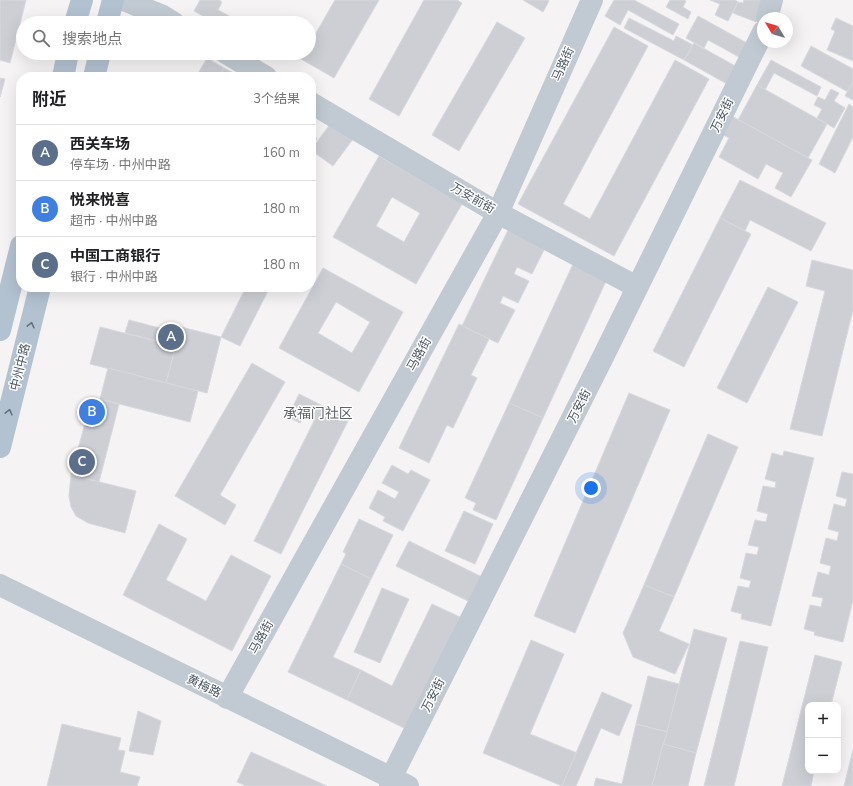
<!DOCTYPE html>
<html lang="zh">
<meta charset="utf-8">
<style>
:root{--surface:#fff;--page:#f2f2f2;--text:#202124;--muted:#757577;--line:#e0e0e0;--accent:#1a73e8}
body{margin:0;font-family:"Nunito Sans","Noto Sans SC",sans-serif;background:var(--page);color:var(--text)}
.controls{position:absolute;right:12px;bottom:12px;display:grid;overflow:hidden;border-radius:8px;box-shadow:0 4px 16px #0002}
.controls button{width:36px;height:36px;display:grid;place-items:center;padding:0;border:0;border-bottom:1px solid var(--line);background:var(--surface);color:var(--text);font:20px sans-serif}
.compass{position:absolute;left:757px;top:12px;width:36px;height:36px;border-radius:50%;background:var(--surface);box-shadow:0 4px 16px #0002;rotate:308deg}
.you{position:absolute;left:591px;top:488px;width:14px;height:14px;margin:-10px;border:3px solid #fff;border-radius:50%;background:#1a73e8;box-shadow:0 0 0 6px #1a73e833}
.badge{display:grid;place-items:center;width:26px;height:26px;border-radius:50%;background:var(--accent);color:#fff;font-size:13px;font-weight:700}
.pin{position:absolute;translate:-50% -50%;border:2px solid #fff;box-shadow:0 1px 4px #0006}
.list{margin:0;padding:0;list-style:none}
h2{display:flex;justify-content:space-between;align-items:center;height:52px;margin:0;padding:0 16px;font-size:17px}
h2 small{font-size:13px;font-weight:400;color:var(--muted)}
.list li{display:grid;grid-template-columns:26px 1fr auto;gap:12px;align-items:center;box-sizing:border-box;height:56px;padding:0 16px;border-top:1px solid var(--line)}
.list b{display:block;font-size:15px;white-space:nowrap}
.list p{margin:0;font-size:13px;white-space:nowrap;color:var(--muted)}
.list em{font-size:13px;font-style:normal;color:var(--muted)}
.icon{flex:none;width:22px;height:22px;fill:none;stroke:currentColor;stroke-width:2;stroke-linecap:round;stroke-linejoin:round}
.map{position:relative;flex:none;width:853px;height:786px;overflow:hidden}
.search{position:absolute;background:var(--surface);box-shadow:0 4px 16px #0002;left:16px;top:16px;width:300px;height:44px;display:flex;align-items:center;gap:10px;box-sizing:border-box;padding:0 14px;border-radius:22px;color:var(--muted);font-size:15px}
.panel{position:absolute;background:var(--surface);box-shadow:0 4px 16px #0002;left:16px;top:72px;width:300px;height:220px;border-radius:16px}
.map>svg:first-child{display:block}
.building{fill:#cdcfd5;stroke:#d7d9de;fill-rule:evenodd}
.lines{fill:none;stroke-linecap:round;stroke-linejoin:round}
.minor{stroke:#c1cad2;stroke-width:22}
.major{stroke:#b3c2d1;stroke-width:22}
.oneway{stroke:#64717d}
.labels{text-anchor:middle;stroke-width:3;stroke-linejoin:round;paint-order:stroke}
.street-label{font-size:12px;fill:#4a5661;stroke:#fff}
.quarter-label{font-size:14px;fill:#5f6368;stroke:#fff}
</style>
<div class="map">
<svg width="853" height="786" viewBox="0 0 853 786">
<rect width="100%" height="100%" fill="#f5f3f3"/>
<g class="building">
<polygon points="0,0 26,0 10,63 0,60"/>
<polygon points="200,0 219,0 222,2 218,10 235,19 232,23 215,23 194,11"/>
<polygon points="335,0 379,0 334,78 301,59 305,53 309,53 309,45"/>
<polygon points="424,0 457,0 462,3 399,116 369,99"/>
<polygon points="523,0 548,0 549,1 543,12"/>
<polygon points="614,0 634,0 679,24 673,35 628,10 620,25 605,16"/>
<polygon points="670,0 683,0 686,1 683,7 691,12 688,19 666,7"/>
<polygon points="710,0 735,0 738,2 728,21 715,15 720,4"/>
<polygon points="744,0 764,0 756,22 733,13 738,2 743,3"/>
<polygon points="698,16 747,43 739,57 708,40 704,48 686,38"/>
<polygon points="629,18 674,41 676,36 693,45 684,60 624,28"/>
<polygon points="836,18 853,26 853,61 827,50 835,31 831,29"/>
<polygon points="497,22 525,38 459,151 432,135"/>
<polygon points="614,27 648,46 563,204 590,219 675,60 709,79 614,256 518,204"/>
<polygon points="694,43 737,67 727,84 684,60"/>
<polygon points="811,46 853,69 853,81 848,92 801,66"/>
<polygon points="207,58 224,68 219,77 196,77"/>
<polygon points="771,60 821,87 817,96 774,73 765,90 757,85"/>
<polygon points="224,68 241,77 219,77"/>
<polygon points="0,78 5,79 0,97"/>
<polygon points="853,81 853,100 845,96"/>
<polygon points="757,85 827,124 808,158 738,120"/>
<polygon points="831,89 839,93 834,101 845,108 834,128 817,118 822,109 814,105 818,97 825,100"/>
<polygon points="849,104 853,107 853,137 835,173 819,164"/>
<polygon points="728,114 812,160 791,197 775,188 783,173 766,164 758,179 719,157 729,138 718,132"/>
<polygon points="311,117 316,120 312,127 311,126"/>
<polygon points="331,123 353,139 333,166 311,150"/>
<polygon points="311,135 317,138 311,150"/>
<path d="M 379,156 L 462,204 L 416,284 L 333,237 ZM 392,197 L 420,213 L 404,242 L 376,226 Z"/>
<polygon points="740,180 826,223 811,251 750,220 745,231 720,218"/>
<polygon points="720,218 751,234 684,367 653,351"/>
<polygon points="509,228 546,246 532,274 517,267 514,274 529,281 518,303 503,296 500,303 515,310 498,343 462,326"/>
<polygon points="812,260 853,270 853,310 822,436 790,429 825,291 806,286"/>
<polygon points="573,264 607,279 543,418 509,403"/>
<path d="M 323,268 L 403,312 L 359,392 L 279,348 ZM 336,302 L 370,322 L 352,353 L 318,333 Z"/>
<polygon points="246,287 270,287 240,346 221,337"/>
<polygon points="768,287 798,302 747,403 717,388"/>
<polygon points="129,320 160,328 157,341 125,333"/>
<polygon points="459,324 489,339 471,375 477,378 453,428 447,425 429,463 399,448"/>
<polygon points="100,327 176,346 166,383 90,364"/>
<polygon points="181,327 221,337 207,393 166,383"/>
<polygon points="252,363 285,382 220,495 236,505 225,525 175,496"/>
<polygon points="108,368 198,391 190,422 100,399"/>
<polygon points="629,393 670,410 575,633 534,616"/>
<polygon points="299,394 349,419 281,554 254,541 314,421 304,416 300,423 288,417"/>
<polygon points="92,397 119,404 99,482 71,475"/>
<polygon points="509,403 543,418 496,520 473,510 476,503 465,498"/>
<polygon points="708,434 738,447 674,597 644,585"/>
<polygon points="784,451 814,458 771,626 741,619 742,614 731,611 738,586 749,588 751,581 740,578 746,553 757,555 759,547 748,545 755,520 766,522 768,514 757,511 763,486 775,488 776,482 765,479 772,453 783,456"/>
<polygon points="392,465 408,474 411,470 430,480 403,531 383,521 385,517 369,508 378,490 395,499 399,492 382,483"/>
<polygon points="842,472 853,474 853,600 843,642 814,635 815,632 804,629 810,605 821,607 823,598 812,596 818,572 829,575 831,566 820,563 826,538 837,541 839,532 828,529 834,504 845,507 847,499 836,496"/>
<polygon points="71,475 136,491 125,533 88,523 76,516 71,507 69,496"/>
<polygon points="464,511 493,524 475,564 445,551"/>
<polygon points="359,519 393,535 371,579 341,564 346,554 343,552"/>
<polygon points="159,524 187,539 166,580 206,601 231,555 271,576 232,651 123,595"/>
<polygon points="409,541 482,577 470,602 396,566"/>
<polygon points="341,564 371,579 333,657 361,670 347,700 288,672"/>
<polygon points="644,585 674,597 659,631 689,644 675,674 633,657 623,633"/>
<polygon points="382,588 409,599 380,663 354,652"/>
<polygon points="432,604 460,617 406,729 347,700 361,670 392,686"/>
<polygon points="694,629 727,638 696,753 663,744"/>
<polygon points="531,640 564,654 530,734 577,753 562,786 483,753"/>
<polygon points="740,641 768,647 734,786 704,786"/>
<polygon points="815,655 842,662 831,705 808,705 808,771 814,771 811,786 782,786"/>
<polygon points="648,676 679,684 667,732 636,724"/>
<polygon points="602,692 632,705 619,736 601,728 576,786 562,786"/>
<polygon points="138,711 161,721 153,755 129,751"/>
<polygon points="62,724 121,738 118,750 125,751 120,772 140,777 137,786 47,786"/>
<polygon points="636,724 667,732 652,786 594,786 596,778 622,784"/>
<polygon points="663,744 696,753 688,786 652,786"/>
<polygon points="853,750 853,786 844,786"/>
<polygon points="251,752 327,786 246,786 237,782"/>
</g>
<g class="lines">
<g class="minor">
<polyline points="124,0 163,16 174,23"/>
<polyline points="767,18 772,0"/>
<polyline points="226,53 266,77"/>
<polyline points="311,103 498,213 637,287"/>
<polyline points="0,585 408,786"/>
<polyline points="227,698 498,213 592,0"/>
<polyline points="390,786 391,778 603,357 763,32"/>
</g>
<g class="major">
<polyline points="75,23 82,0"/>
<polyline points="107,23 113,0"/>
<polyline points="63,77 68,53"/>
<polyline points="94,77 100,53"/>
<polyline points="0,330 21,246"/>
<polyline points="0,447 40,287"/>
</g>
</g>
<defs><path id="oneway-chevron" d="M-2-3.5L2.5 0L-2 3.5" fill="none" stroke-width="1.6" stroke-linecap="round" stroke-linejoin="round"/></defs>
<g class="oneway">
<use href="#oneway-chevron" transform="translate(31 325) rotate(-76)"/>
<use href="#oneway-chevron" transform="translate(9 412) rotate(-76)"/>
</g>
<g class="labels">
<g class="street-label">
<text transform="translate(563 64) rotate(-66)" y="4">马路街</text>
<text transform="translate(722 115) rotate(-64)" y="4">万安街</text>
<text transform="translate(473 198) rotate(30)" y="4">万安前街</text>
<text transform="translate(419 354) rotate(-61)" y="4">马路街</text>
<text transform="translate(20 367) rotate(-76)" y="4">中州中路</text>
<text transform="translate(579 406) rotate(-63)" y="4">万安街</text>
<text transform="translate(261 637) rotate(-61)" y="4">马路街</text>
<text transform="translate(204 686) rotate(26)" y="4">黄梅路</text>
<text transform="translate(433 695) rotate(-63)" y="4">万安街</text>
</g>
<g class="quarter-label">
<text x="318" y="418">承福门社区</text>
</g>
</g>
</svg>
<div class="controls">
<button>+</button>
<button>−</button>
</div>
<svg class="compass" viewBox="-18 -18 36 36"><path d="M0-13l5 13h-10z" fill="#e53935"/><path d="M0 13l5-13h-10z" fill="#757577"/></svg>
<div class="you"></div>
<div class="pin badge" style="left:171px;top:337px;background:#5c6f8a">A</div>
<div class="pin badge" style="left:92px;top:412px;background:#3f7fe0">B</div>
<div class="pin badge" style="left:82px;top:462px;background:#5c6f8a">C</div>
<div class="search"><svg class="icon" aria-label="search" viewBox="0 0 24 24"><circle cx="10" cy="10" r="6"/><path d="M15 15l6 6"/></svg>搜索地点</div>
<section class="panel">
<h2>附近<small>3个结果</small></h2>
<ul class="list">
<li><span class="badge" style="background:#5c6f8a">A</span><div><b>西关车场</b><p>停车场 · 中州中路</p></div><em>160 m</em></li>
<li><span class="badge" style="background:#3f7fe0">B</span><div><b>悦来悦喜</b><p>超市 · 中州中路</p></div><em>180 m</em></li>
<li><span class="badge" style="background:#5c6f8a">C</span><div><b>中国工商银行</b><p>银行 · 中州中路</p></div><em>180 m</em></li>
</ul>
</section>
</div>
